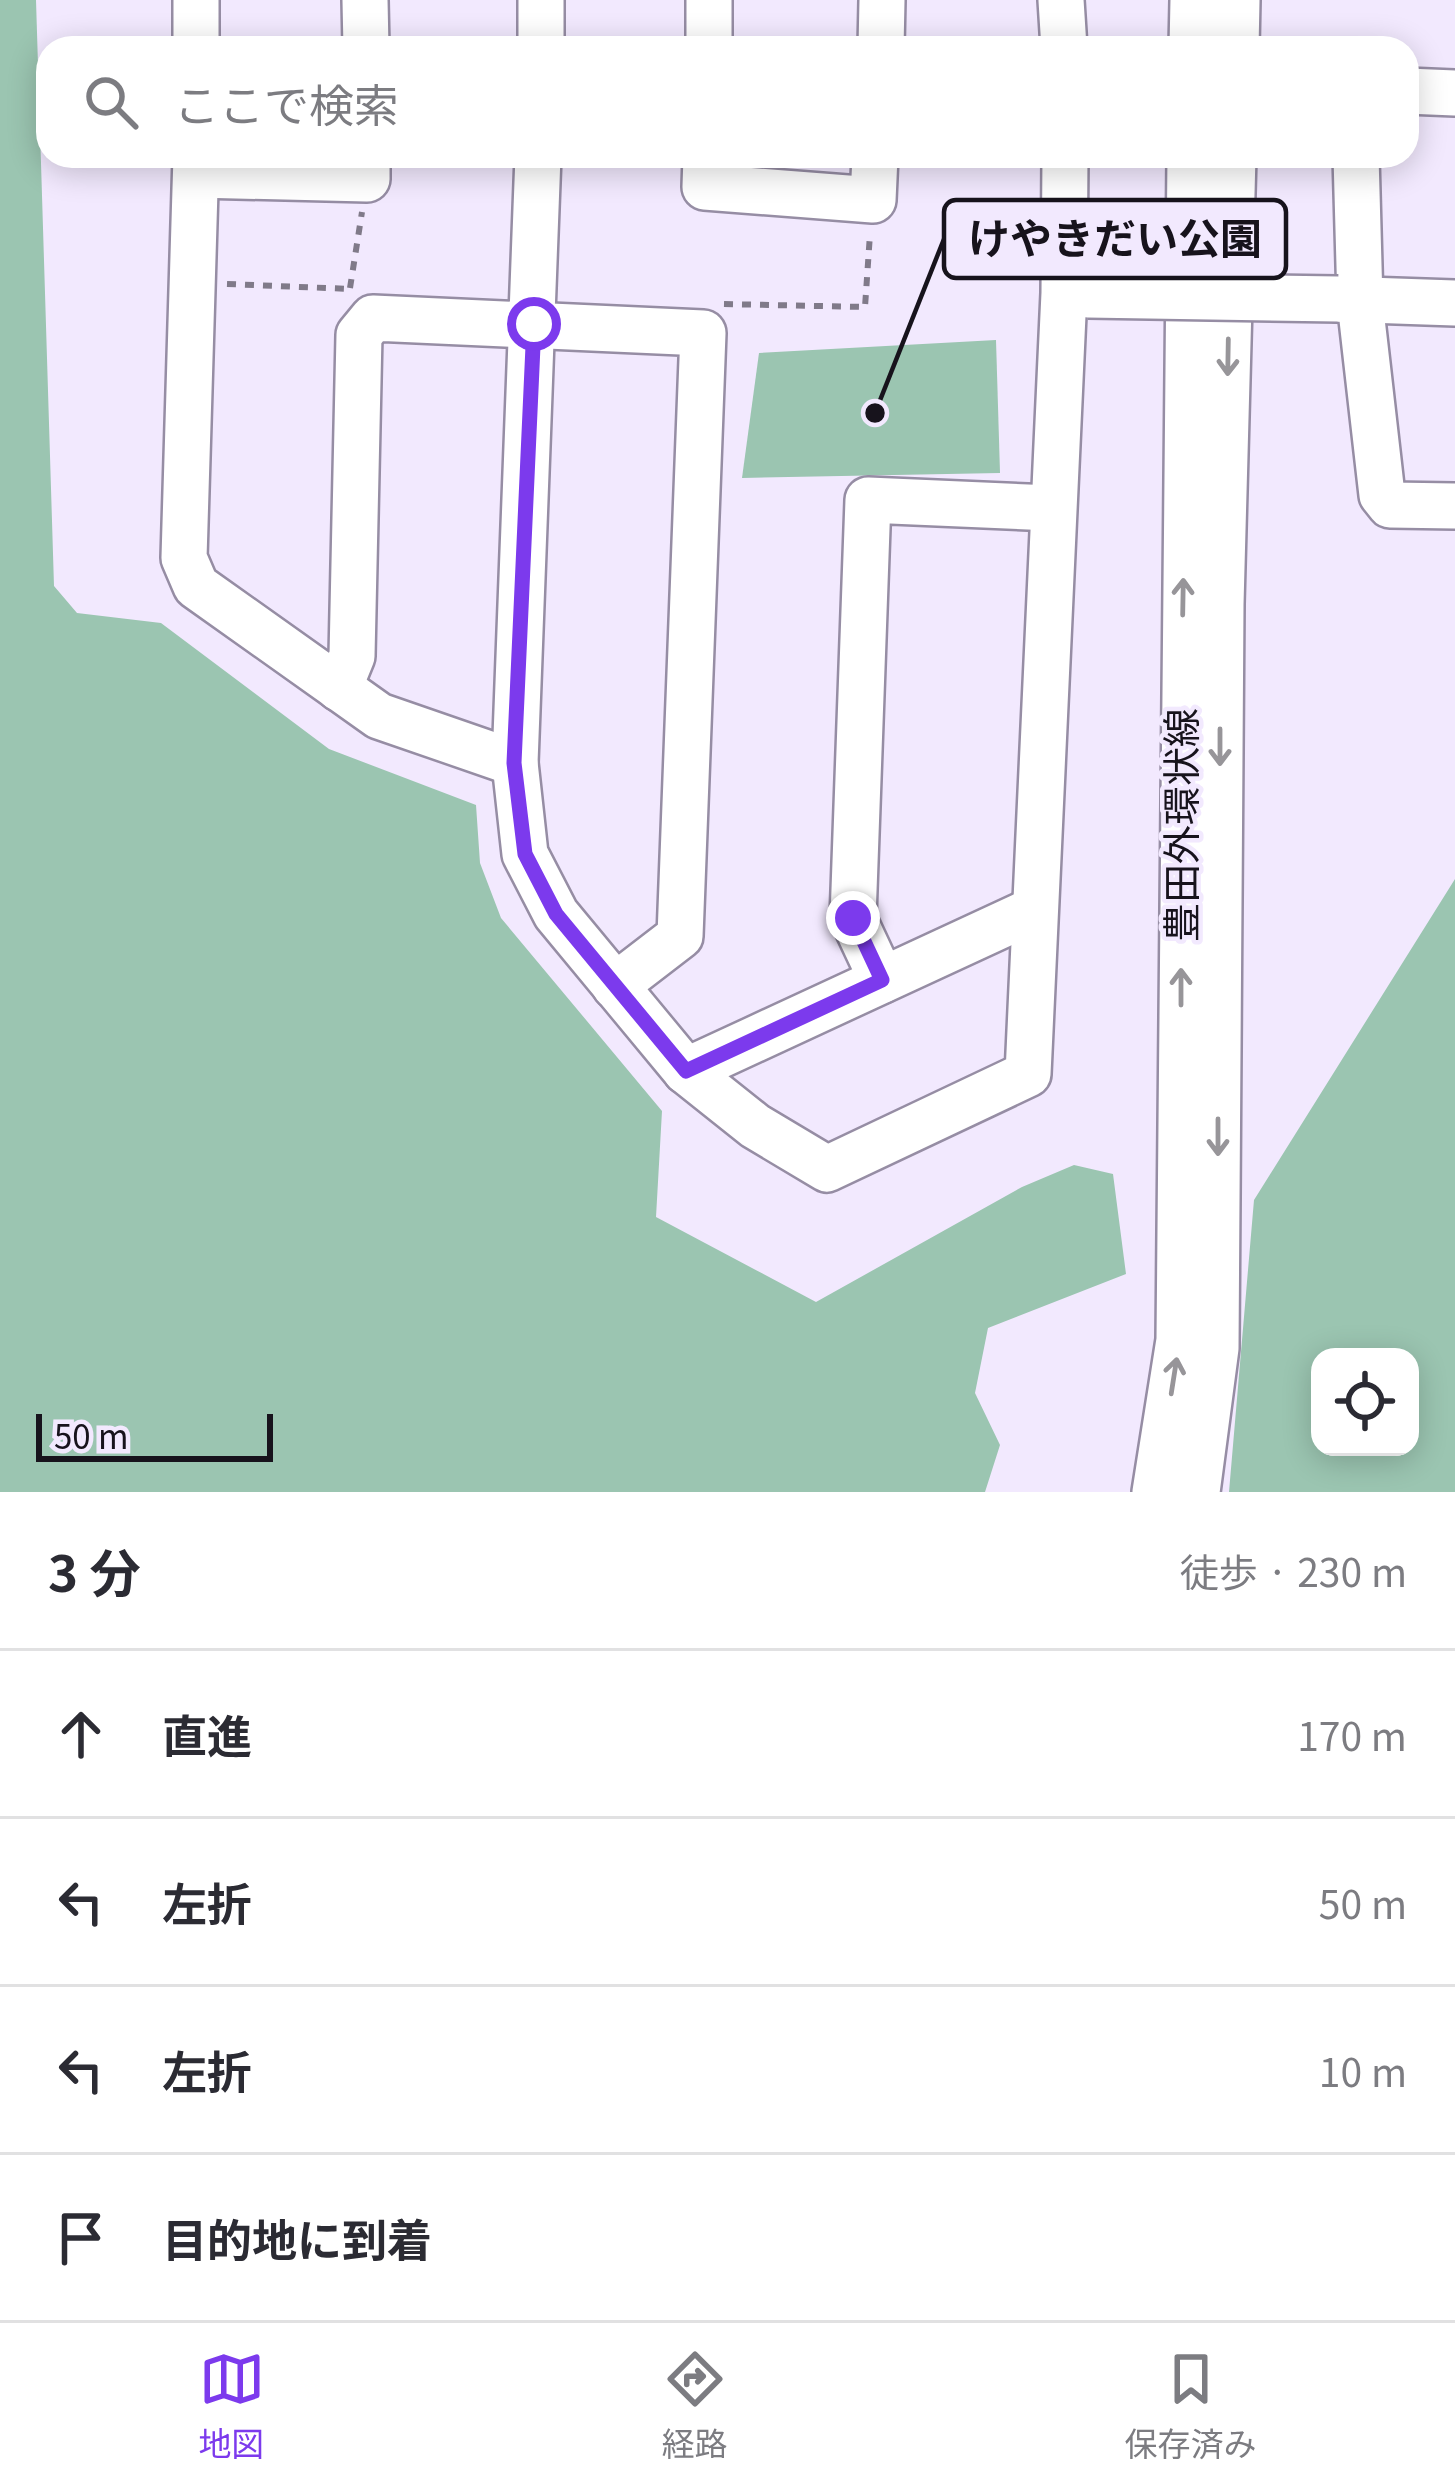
<!DOCTYPE html>
<html lang="ja">
<meta charset="utf-8">
<style>
:root{--surface:#fff;--page:#f2f2f3;--text:#2b2b33;--muted:#7c7c81;--line:#e1e1e2;--accent:#7c3aed}
body{margin:0;font-family:Georgia,"Noto Sans JP",serif;background:var(--page);color:var(--text)}
.controls{position:absolute;right:36px;bottom:36px;display:grid;overflow:hidden;border-radius:24px;box-shadow:0 6px 30px #0003}
.controls button{width:108px;height:108px;display:grid;place-items:center;padding:0;border:0;border-bottom:3px solid var(--line);background:var(--surface);color:var(--text);font:60px sans-serif}
.scale{position:absolute;left:36px;bottom:30px;width:237px;box-sizing:border-box;padding-left:12px;border:6px solid #17131c;border-top:0;font-size:33px;line-height:42px;white-space:nowrap;color:#17131c;-webkit-text-stroke:9px #f2e9fe;paint-order:stroke}
.stop{position:absolute;width:36px;height:36px;margin:-27px;border:9px solid #7c3aed;border-radius:50%;background:#fff}
.stop.end{background:#7c3aed;border-color:#fff;box-shadow:0 3px 12px #0008}
.list{margin:0;padding:0;list-style:none}
h2{display:flex;justify-content:space-between;align-items:center;height:156px;margin:0;padding:0 48px;font-size:51px}
h2 small{font-size:39px;font-weight:400;color:var(--muted)}
.list li{display:grid;grid-template-columns:78px 1fr auto;gap:36px;align-items:center;box-sizing:border-box;height:168px;padding:0 48px;border-top:3px solid var(--line)}
.list b{display:block;font-size:45px;white-space:nowrap}
.list em{font-size:39px;font-style:normal;color:var(--muted)}
.icon{flex:none;width:66px;height:66px;fill:none;stroke:currentColor;stroke-width:2;stroke-linecap:round;stroke-linejoin:round}
.map{position:relative;flex:none;width:1455px;height:1492px;overflow:hidden}
.search{position:absolute;background:var(--surface);box-shadow:0 6px 30px #0003;left:36px;right:36px;top:36px;height:132px;display:flex;align-items:center;gap:30px;box-sizing:border-box;padding:0 42px;border-radius:36px;color:var(--muted);font-size:45px}
.sheet{height:828px;background:var(--surface)}
nav{display:flex;justify-content:space-around;align-items:center;box-sizing:border-box;height:168px;border-top:3px solid var(--line);background:var(--surface);font-size:33px;color:var(--muted)}
nav a{display:grid;justify-items:center;gap:6px}
nav .on{color:var(--accent)}
.map>svg:first-child{display:block}
.green{fill:#9bc5b1;fill-rule:evenodd}
.lines{fill:none;stroke-linecap:round;stroke-linejoin:round}
.minor-casing{stroke:#968da4;stroke-width:50}
.path{stroke:#807a89;stroke-width:6;stroke-dasharray:9 9;stroke-linecap:butt}
.minor{stroke:#fff;stroke-width:45}
.minor-bridge-casing{stroke:#968da4;stroke-width:50;stroke-linecap:butt}
.minor-bridge{stroke:#fff;stroke-width:45}
.oneway{stroke:#979599}
.route{stroke:#7c3aed;stroke-width:15}
.labels{text-anchor:middle;stroke-width:9;stroke-linejoin:round;paint-order:stroke}
.street-label{font-size:39px;fill:#17131c;stroke:#f2e9fe}
.leader{fill:none;stroke:#17131c;stroke-width:4.5}
.callout-dot{fill:#17131c;stroke:#f2e9fe;stroke-width:4.5}
.callout{fill:#f2e9fe;stroke:#17131c;stroke-width:4.5}
.callout-label{font-size:42px;text-anchor:middle;font-weight:bold;fill:#17131c}
</style>
<div class="map">
<svg width="1455" height="1492" viewBox="0 0 1455 1492">
<rect width="100%" height="100%" fill="#f2e9fe"/>
<g class="green">
<polygon points="0,0 36,0 54,586 77,613 161,623 329,749 476,805 480,863 501,918 662,1111 656,1217 816,1302 1022,1187 1074,1165 1113,1174 1126,1274 988,1328 975,1393 1000,1445 985,1492 0,1492"/>
<polygon points="996,340 1000,473 742,478 759,353"/>
<path d="M 1455,879 L 1455,1492 L 1229,1492 L 1254,1200 ZM 1410,1357 L 1410,1447 L 1320,1447 L 1320,1357 Z"/>
</g>
<g class="lines">
<defs>
<g id="minor">
<polyline points="365,0 366,48"/>
<polyline points="709,0 709,48"/>
<polyline points="1061,0 1064,48"/>
<polyline points="196,48 196,0"/>
<polyline points="541,48 541,0"/>
<polyline points="881,48 882,0"/>
<polyline points="1192,48 1193,0"/>
<polyline points="1236,48 1237,0"/>
<polyline points="1407,91 1455,93"/>
<polyline points="196,156 184,558 196,586 379,716 515,763"/>
<polyline points="538,156 515,763 525,854 556,914 686,1071 755,1126 827,1169 1028,1074 1064,293 1065,156"/>
<polyline points="706,156 705,187 873,200 875,156"/>
<polyline points="1356,156 1360,302 1382,495 1390,505 1455,506"/>
<polyline points="196,175 367,179 367,156"/>
<polyline points="1338,299 1455,303"/>
<polyline points="339,688 352,656 359,335 373,318 703,333 680,936 615,986"/>
<polyline points="882,980 853,918 868,500 1052,508"/>
<polyline points="686,1071 1034,910"/>
<polyline points="1155,1492 1179,1340 1190,156"/>
<polyline points="1197,1492 1216,1348 1221,604 1233,156"/>
</g>
</defs>
<use href="#minor" class="minor-casing"/>
<g class="path">
<polyline points="227,284 351,289"/>
<polyline points="350,288 362,212"/>
<polyline points="724,304 865,307 870,234"/>
</g>
<use href="#minor" class="minor"/>
<defs>
<polyline id="minor-bridge" points="1088,295 1338,299"/>
</defs>
<use href="#minor-bridge" class="minor-bridge-casing"/>
<use href="#minor-bridge" class="minor-bridge"/>
</g>
<defs><path id="oneway-shaft" d="M-6 0H5M1.5-3L5.5 0L1.5 3" fill="none" stroke-width="1.6" stroke-linecap="round" stroke-linejoin="round" transform="scale(3)"/></defs>
<g class="oneway">
<use href="#oneway-shaft" transform="translate(1228 357) rotate(91)"/>
<use href="#oneway-shaft" transform="translate(1183 597) rotate(-89)"/>
<use href="#oneway-shaft" transform="translate(1220 747) rotate(90)"/>
<use href="#oneway-shaft" transform="translate(1181 987) rotate(-90)"/>
<use href="#oneway-shaft" transform="translate(1218 1137) rotate(90)"/>
<use href="#oneway-shaft" transform="translate(1174 1376) rotate(-81)"/>
</g>
<g class="lines">
<polyline class="route" points="534,324 514,763 525,854 556,914 686,1071 882,980 853,918"/>
</g>
<g class="labels">
<g class="street-label">
<text transform="translate(1182 825) rotate(-90)" y="14">豊田外環状線</text>
</g>
</g>
<path class="leader" d="M875 413L944 239"/>
<circle class="callout-dot" cx="875" cy="413" r="12"/>
<rect class="callout" x="944" y="200" width="342" height="78" rx="12"/>
<g class="callout-label">
<text x="1115" y="254">けやきだい公園</text>
</g>
</svg>
<div class="controls">
<button><svg class="icon" aria-label="locate" viewBox="0 0 24 24"><circle cx="12" cy="12" r="6"/><path d="M12 2v4M12 18v4M2 12h4M18 12h4"/></svg></button>
</div>
<div class="scale">50 m</div>
<div class="stop" style="left:534px;top:324px"></div>
<div class="stop end" style="left:853px;top:918px"></div>
<div class="search"><svg class="icon" aria-label="search" viewBox="0 0 24 24"><circle cx="10" cy="10" r="6"/><path d="M15 15l6 6"/></svg>ここで検索</div>
</div>
<section class="sheet">
<h2>3 分<small>徒歩 · 230 m</small></h2>
<ul class="list">
<li><svg class="icon" aria-label="ahead" viewBox="0 0 24 24"><path d="M12 20V5M6 11l6-6 6 6"/></svg><div><b>直進</b></div><em>170 m</em></li>
<li><svg class="icon" aria-label="left" viewBox="0 0 24 24"><path d="M17 20v-9H6M10 6l-5 5 5 5"/></svg><div><b>左折</b></div><em>50 m</em></li>
<li><svg class="icon" aria-label="left" viewBox="0 0 24 24"><path d="M17 20v-9H6M10 6l-5 5 5 5"/></svg><div><b>左折</b></div><em>10 m</em></li>
<li><svg class="icon" aria-label="arrive" viewBox="0 0 24 24"><path d="M6 21V4h12l-3 4 3 4H6"/></svg><div><b>目的地に到着</b></div></li>
</ul>
</section>
<nav>
<a class="on"><svg class="icon" aria-label="map" viewBox="0 0 24 24"><path d="M3 6l6-2 6 2 6-2v14l-6 2-6-2-6 2zM9 4v14M15 6v14"/></svg>地図</a>
<a><svg class="icon" aria-label="directions" viewBox="0 0 24 24"><path d="M12 3l9 9-9 9-9-9zM9 14v-3h6M13 9l2 2-2 2"/></svg>経路</a>
<a><svg class="icon" aria-label="saved" viewBox="0 0 24 24"><path d="M7 4h10v16l-5-4-5 4z"/></svg>保存済み</a>
</nav>
